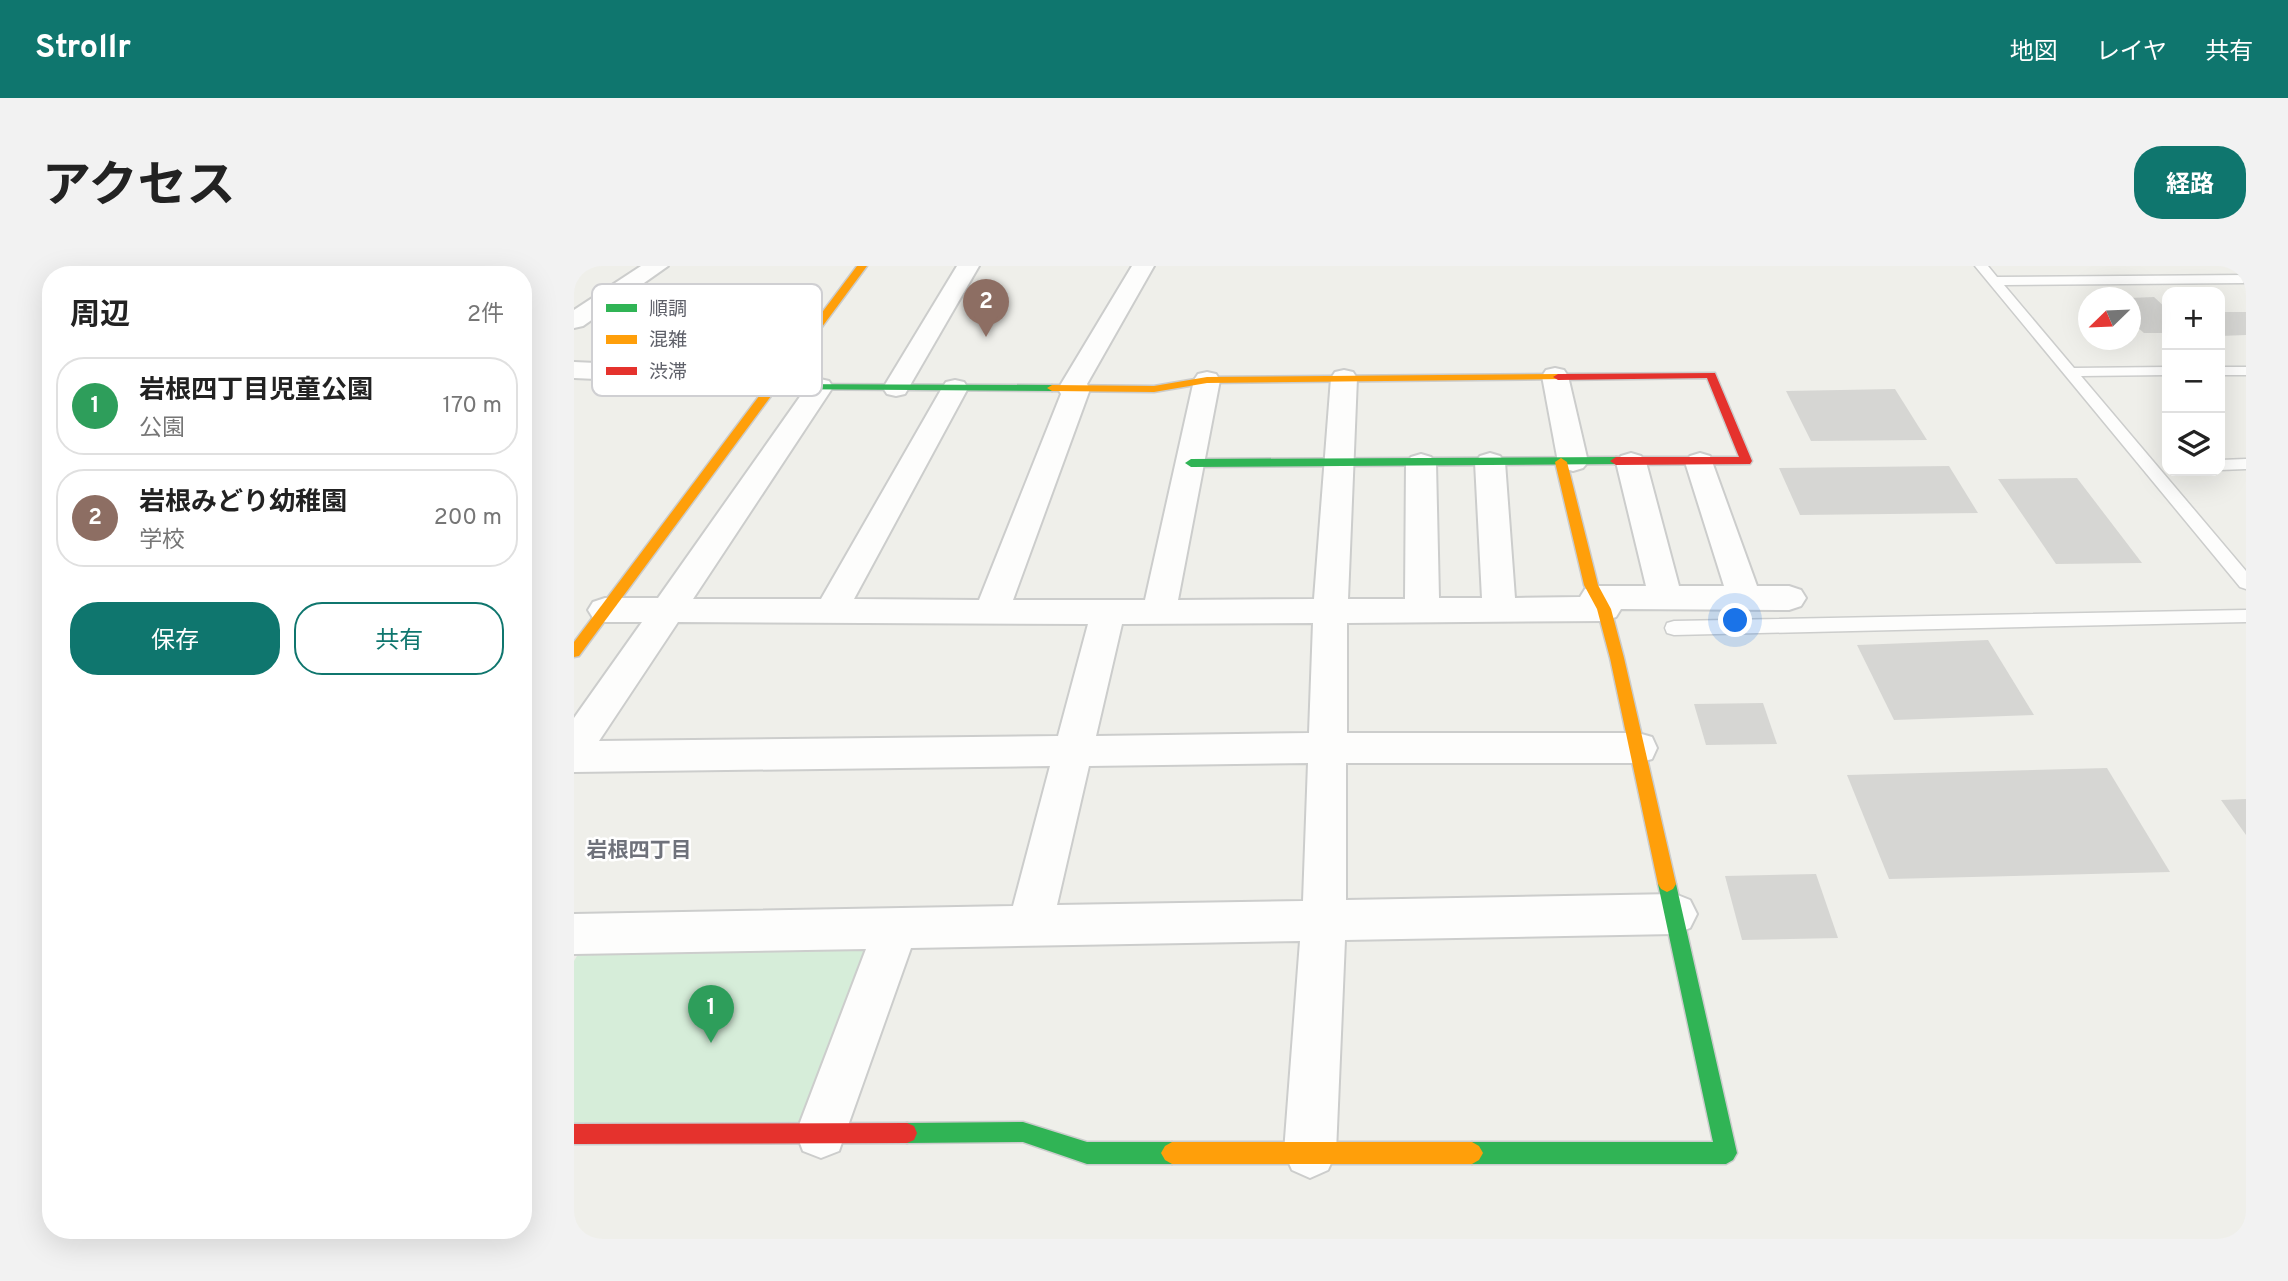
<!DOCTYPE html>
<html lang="ja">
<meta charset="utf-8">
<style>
:root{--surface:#fff;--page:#f2f2f2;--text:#222;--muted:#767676;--line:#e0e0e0;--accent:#0f766e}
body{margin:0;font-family:Overpass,"Noto Sans JP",sans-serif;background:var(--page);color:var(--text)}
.controls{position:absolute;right:21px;top:21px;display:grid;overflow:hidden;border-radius:14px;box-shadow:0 7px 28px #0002}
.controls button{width:63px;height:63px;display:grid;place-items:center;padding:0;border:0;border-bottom:2px solid var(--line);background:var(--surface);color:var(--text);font:35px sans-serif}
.compass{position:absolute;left:1504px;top:21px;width:63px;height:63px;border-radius:50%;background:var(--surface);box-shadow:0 7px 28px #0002;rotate:247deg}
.you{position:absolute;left:1162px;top:355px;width:24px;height:24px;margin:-18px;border:5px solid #fff;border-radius:50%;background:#1a73e8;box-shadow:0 0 0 10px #1a73e833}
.badge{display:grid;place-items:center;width:46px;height:46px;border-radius:50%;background:var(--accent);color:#fff;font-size:23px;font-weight:700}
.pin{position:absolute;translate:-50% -58px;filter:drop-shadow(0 2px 4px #0008)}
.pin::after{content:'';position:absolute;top:37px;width:24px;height:21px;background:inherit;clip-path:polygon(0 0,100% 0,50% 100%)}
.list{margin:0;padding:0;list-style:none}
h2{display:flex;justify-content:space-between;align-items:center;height:91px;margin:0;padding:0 28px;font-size:30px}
h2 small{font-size:23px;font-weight:400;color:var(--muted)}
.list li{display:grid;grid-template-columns:46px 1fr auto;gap:21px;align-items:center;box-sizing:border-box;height:98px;margin:0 14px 14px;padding:0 14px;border:2px solid var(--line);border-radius:28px}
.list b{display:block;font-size:26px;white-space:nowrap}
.list p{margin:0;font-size:23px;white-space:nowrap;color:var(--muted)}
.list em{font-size:23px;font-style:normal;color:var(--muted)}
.actions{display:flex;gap:14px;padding:21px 28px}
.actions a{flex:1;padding:16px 0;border:2px solid var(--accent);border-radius:28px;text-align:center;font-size:24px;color:var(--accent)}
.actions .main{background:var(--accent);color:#fff}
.icon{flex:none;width:38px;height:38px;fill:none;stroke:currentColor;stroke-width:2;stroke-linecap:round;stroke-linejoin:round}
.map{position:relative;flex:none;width:1672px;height:973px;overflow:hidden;border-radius:28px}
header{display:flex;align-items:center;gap:42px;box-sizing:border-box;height:98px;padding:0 35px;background:var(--accent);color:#fff}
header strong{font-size:33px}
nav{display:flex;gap:38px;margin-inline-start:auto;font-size:24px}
.intro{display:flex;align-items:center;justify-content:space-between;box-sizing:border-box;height:168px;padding:0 42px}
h1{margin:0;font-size:49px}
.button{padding:18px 32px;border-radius:28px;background:var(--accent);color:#fff;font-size:24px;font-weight:700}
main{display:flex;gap:42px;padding:0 42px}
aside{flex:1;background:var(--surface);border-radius:28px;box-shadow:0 7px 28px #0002}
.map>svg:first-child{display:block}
.green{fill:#d6edd9}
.building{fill:#d6d6d3}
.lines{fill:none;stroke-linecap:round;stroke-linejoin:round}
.lane-casing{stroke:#cccdcc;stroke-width:3}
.street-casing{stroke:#cccdcc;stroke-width:4}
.fast-casing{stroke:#cbcccc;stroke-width:3}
.slow-casing{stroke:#cbcccc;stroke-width:3}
.jam-casing{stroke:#cbcccc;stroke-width:3}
.lane{fill:#fdfdfc;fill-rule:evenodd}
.street{fill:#fdfdfc;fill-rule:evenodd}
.fast{fill:#30b455;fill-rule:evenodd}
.slow{fill:#ff9f0a;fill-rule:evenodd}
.jam{fill:#e5322d;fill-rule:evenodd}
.labels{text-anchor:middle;stroke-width:5;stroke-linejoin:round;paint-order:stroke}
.neighbourhood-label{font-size:21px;font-weight:bold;fill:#6f727b;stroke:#fff}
.key{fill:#fff;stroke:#cfcfd2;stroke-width:2}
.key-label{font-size:19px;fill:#5e6069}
</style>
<header>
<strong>Strollr</strong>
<nav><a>地図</a><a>レイヤ</a><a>共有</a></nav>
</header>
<div class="intro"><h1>アクセス</h1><a class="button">経路</a></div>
<main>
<aside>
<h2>周辺<small>2件</small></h2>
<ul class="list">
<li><span class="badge" style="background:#2e9e5b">1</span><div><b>岩根四丁目児童公園</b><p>公園</p></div><em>170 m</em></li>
<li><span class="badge" style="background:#8d6e63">2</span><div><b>岩根みどり幼稚園</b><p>学校</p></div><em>200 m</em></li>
</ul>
<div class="actions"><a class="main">保存</a><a>共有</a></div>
</aside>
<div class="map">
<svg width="1672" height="973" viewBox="0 0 1672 973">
<rect width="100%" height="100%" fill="#efefea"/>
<polygon class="green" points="314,667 243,860 0,862 0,695 14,671"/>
<g class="building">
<polygon points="1580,31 1593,43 1593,67 1570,67 1556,55 1556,32"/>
<polygon points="1646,46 1672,46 1672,69 1646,70"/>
<polygon points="1321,123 1353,174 1237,175 1212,125"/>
<polygon points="1375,200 1404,247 1226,249 1205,202"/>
<polygon points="1503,212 1568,297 1482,298 1424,213"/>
<polygon points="1414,374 1460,449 1320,454 1283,379"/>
<polygon points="1189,437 1203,478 1132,479 1120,438"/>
<polygon points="1533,502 1596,606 1315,613 1273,509"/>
<polygon points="1672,533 1672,569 1647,534"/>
<polygon points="1242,608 1264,672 1168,674 1151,610"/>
</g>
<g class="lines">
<defs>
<g id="lane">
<polygon points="1401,0 1414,0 1423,11 1672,9 1672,17 1430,19 1500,102 1593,101 1593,109 1507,110 1672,305 1672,323 1666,321"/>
<rect x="1646" y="101" width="26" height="8"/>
<polygon points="1672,193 1672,203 1646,204 1646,194"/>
<polygon points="1672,344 1672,356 1100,369 1093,367 1091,362 1093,357 1100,355"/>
</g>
<g id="street">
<polygon points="67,0 94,0 9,60 0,62 0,44"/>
<polygon points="383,0 405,0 331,128 322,130 313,128 309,122"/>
<path d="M 558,0 L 580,0 L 513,118 L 516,123 L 439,334 L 571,334 L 620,114 L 624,108 L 633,106 L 642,108 L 646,114 L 604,334 L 740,333 L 757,112 L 761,106 L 770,104 L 779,106 L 783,112 L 774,333 L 831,333 L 832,197 L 837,191 L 847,188 L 857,191 L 862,197 L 865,332 L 908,332 L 901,196 L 906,190 L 916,187 L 926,190 L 931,196 L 941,332 L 1006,331 L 1011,323 L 1023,320 L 1072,320 L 1042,196 L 1047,190 L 1057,187 L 1067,190 L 1072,196 L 1105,320 L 1150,320 L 1111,196 L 1116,190 L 1126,187 L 1136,190 L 1183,320 L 1215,320 L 1227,324 L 1232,332 L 1227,340 L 1215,344 L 1047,343 L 1042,351 L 1030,355 L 773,357 L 773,467 L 1064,467 L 1078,471 L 1083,482 L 1078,493 L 1064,497 L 772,497 L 772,634 L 1101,628 L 1116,634 L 1123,648 L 1116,662 L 1101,668 L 771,674 L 762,886 L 754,904 L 736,912 L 718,904 L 710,886 L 726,675 L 337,682 L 265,885 L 247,892 L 229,885 L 222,867 L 292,683 L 0,688 L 0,648 L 439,640 L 476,500 L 0,506 L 0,452 L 68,356 L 31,356 L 19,352 L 14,344 L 19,336 L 31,332 L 84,332 L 237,115 L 246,113 L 255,115 L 259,121 L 119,333 L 247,333 L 368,122 L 372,116 L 381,114 L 390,116 L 394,122 L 280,333 L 405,334 L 487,128 L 484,123 ZM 104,356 L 514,358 L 484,470 L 25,475 ZM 739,357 L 735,467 L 522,470 L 548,358 ZM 734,497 L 729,635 L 483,639 L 515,500 Z"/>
<polygon points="0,96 204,105 213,107 217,113 213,119 204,121 0,112"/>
<polygon points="981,102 990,104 994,110 1014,196 1009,202 999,205 989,202 984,196 968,110 972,104"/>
</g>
<g id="fast">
<polygon points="198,118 478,119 483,122 478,125 194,123 193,121"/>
<polygon points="1042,191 1046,192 1046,198 617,201 611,197 617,193"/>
<polygon points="1093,610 1099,613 1102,618 1163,887 1159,894 1152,898 898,898 891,894 887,887 891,880 898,876 1139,876 1084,618 1087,613"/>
<polygon points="449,856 513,876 598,876 605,880 609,887 605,894 598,898 513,898 449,876 333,877 326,874 323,867 326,860 333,857"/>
</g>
<g id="slow">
<polygon points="283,0 293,0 5,390 0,391 0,376"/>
<polygon points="984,108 988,109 988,113 633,117 580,126 478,125 473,122 478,119 580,120 633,111"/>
<polygon points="987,192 993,196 1024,319 1037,343 1050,392 1102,618 1099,623 1093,626 1087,623 1084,618 1036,392 1023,343 1010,319 981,196"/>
<polygon points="598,876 898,876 905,880 909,887 905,894 898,898 598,898 591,894 587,887 591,880"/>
</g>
<g id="jam">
<polygon points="1141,107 1178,195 1176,198 1042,199 1036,195 1042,191 1165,191 1133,112 984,114 979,111 984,108"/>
<polygon points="333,857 340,860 343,867 340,874 333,877 0,878 0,858"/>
</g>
</defs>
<use href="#lane" class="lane-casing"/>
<use href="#street" class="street-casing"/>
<use href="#fast" class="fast-casing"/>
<use href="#slow" class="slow-casing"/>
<use href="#jam" class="jam-casing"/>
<use href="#lane" class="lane"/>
<use href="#street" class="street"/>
<use href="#fast" class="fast"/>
<use href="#slow" class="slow"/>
<use href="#jam" class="jam"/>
</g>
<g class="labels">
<g class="neighbourhood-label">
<text x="65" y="591">岩根四丁目</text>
</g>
</g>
<rect x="18" y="18" width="230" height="112" rx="10" class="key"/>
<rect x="32" y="38" width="31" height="8" fill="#30b455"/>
<rect x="32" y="69" width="31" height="9" fill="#ff9f0a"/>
<rect x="32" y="101" width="31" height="8" fill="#e5322d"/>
<g class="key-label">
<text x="75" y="49">順調</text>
<text x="75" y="80">混雑</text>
<text x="75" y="112">渋滞</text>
</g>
</svg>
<div class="controls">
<button>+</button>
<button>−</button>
<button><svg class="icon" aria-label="layers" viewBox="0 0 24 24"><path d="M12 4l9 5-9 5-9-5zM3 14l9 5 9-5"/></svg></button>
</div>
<svg class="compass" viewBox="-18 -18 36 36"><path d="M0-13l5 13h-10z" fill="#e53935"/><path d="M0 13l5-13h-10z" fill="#767676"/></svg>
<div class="you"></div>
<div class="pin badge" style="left:137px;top:777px;background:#2e9e5b">1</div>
<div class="pin badge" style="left:412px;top:71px;background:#8d6e63">2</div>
</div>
</main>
